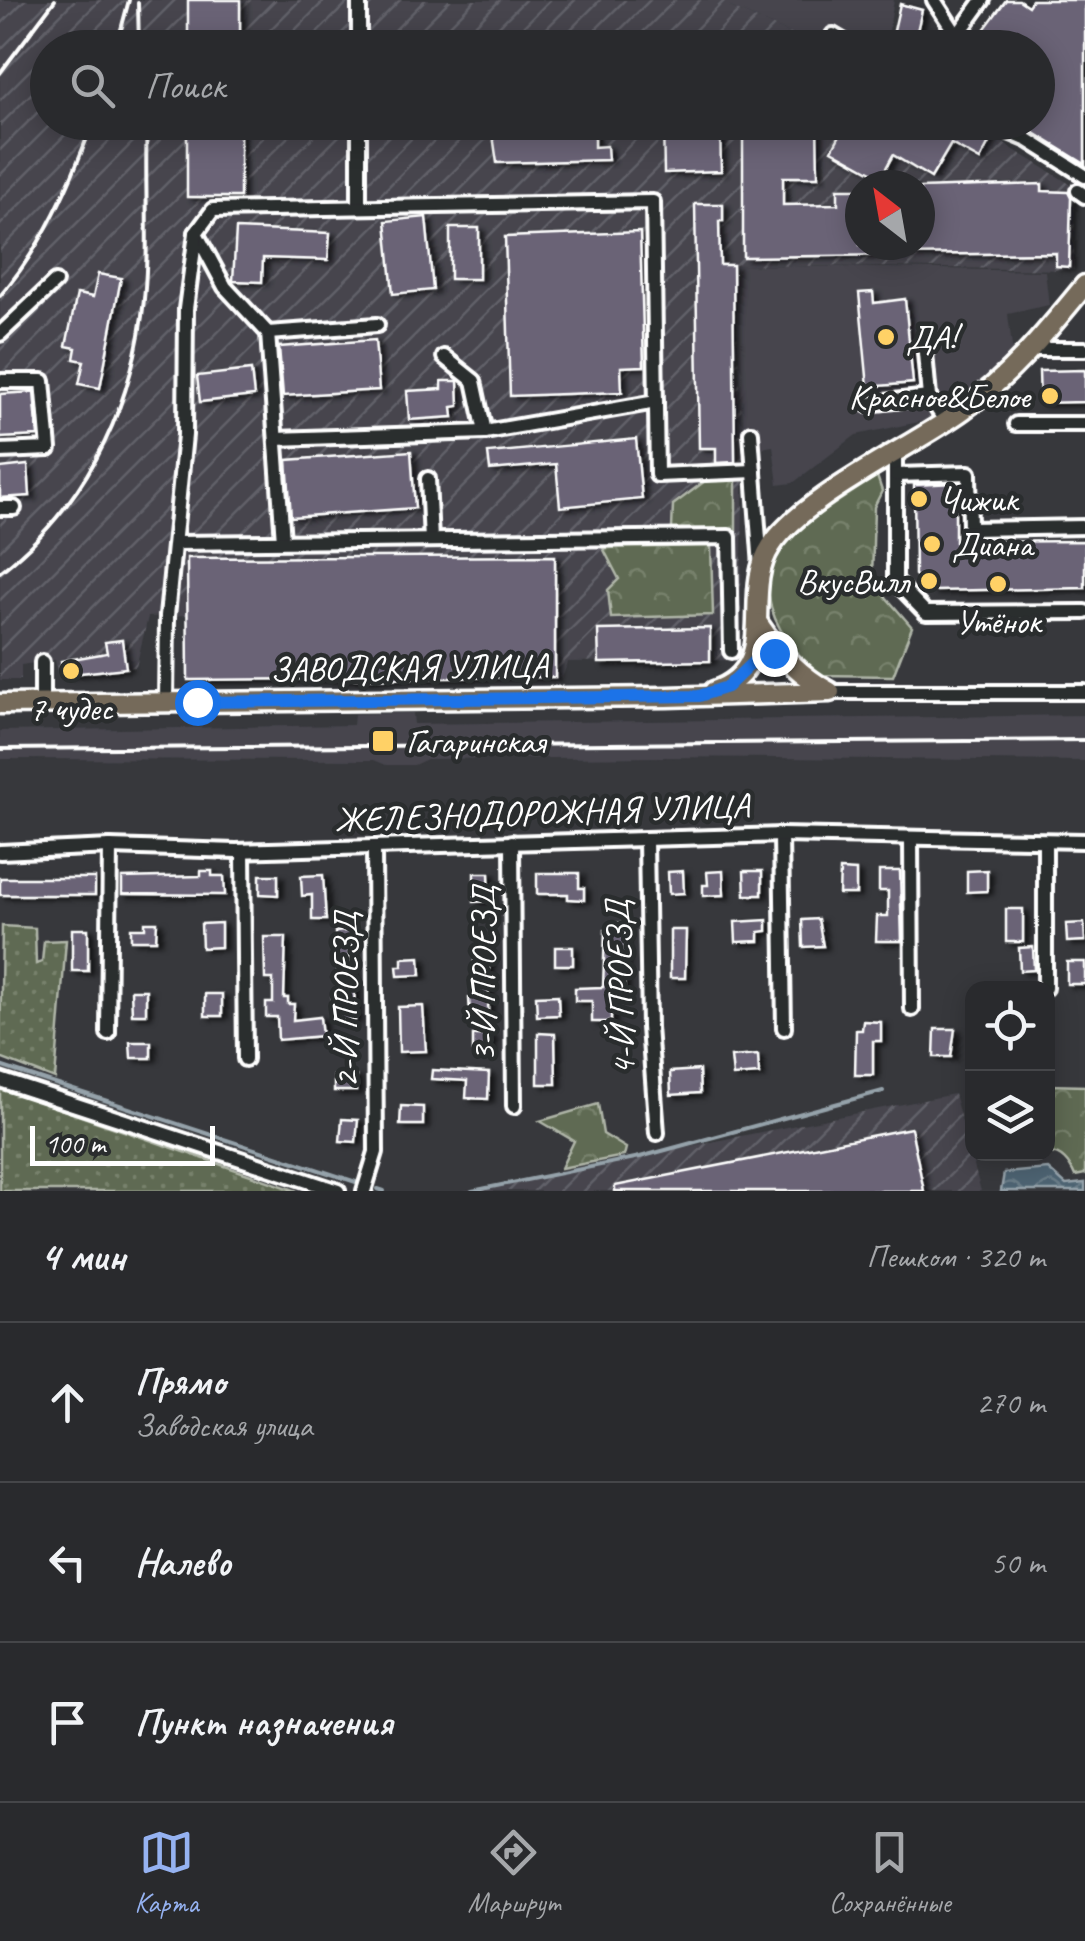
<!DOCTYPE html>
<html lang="ru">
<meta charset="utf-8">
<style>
:root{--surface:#292a2d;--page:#313235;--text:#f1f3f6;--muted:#a5a7aa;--line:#454649;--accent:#95b2f1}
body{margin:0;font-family:Caveat,sans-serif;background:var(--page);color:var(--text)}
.controls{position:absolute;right:30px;bottom:30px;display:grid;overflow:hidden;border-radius:20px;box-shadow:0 5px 25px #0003}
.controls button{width:90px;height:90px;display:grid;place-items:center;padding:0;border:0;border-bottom:2px solid var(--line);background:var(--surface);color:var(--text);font:50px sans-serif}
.compass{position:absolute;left:845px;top:170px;width:90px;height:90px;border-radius:50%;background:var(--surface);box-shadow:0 5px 25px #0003;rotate:329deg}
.scale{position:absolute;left:30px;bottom:25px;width:185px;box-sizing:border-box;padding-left:10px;border:5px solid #fff;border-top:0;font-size:28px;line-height:35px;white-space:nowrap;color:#fff;-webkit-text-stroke:8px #2a2d2e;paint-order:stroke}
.stop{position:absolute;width:30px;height:30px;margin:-22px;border:8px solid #1a73e8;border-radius:50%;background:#fff}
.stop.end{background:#1a73e8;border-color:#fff;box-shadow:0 2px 10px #0008}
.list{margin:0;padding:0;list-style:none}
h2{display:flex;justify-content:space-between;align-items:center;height:130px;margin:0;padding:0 40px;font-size:42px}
h2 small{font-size:32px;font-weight:400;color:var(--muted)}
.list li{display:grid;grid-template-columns:65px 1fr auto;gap:30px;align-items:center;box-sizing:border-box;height:160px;padding:0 40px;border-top:2px solid var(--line)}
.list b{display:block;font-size:38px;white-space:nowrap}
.list p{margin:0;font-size:32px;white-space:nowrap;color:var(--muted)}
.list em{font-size:32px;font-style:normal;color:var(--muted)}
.icon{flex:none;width:55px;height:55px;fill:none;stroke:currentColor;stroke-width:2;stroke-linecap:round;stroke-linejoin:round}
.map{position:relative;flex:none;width:1085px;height:1191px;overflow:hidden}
.search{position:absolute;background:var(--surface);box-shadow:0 5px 25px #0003;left:30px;right:30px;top:30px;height:110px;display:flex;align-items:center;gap:25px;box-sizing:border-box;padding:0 35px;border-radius:55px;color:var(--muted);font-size:38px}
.sheet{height:610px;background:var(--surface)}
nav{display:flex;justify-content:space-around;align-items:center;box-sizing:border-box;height:140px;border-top:2px solid var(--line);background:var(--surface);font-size:28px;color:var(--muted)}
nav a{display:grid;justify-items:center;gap:5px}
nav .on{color:var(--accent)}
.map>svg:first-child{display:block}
.built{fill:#46454d}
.industrial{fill:url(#industrial-furrows);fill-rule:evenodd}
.grass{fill:url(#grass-dots);stroke:#afb5a8;stroke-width:2.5}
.forest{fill:url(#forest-crowns);stroke:#afb5a8;stroke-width:2.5}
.water{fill:url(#water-waves);stroke:#95a2aa;stroke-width:2.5}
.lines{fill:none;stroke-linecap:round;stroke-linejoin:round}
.stream{stroke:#95a2aa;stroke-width:4}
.building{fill:#6a6476;stroke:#fff;stroke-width:2.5;filter:url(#shadow)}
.minor-casing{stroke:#fff;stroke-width:20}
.major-casing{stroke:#fff;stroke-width:25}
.minor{stroke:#2a2d2e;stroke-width:12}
.major{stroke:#746a5a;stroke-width:18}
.rail{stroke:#fff;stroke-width:4}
.route{stroke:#1a73e8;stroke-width:12}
.poi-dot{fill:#ffd166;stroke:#2a2d2e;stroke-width:4}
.labels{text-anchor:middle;stroke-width:9;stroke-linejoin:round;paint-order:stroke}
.poi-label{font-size:35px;fill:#fff;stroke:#2a2d2e;text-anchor:start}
.street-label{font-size:35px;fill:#fff;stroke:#2a2d2e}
</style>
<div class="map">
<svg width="1085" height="1191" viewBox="0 0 1085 1191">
<defs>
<pattern id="industrial-furrows" width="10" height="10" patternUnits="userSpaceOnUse" patternTransform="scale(2.5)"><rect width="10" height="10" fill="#46454d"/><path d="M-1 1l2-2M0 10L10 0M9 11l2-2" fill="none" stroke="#626168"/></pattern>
<pattern id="grass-dots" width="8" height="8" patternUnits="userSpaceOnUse" patternTransform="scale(2.5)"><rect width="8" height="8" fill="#5f6b52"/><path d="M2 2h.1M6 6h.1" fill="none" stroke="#77816c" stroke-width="1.8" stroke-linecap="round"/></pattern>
<pattern id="forest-crowns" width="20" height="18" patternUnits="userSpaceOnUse" patternTransform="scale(2.5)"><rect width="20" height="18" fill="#5f6b52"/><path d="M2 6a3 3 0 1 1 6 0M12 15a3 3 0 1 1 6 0" fill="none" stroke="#77816c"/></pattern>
<pattern id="water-waves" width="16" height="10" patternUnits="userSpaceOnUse" patternTransform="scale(2.5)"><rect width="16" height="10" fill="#4e6472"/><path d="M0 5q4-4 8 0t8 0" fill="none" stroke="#697b87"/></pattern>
<filter id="shadow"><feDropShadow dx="5.5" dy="3" stdDeviation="2.5" flood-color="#0009"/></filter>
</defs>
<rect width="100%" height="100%" fill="#37383c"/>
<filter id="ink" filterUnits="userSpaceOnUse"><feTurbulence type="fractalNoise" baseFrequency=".01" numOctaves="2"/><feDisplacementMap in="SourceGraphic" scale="20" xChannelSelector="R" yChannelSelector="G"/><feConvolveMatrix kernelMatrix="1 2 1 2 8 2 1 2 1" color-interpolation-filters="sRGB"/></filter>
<g filter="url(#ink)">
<g class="built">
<polygon points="730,0 894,0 886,48 821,47 730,7"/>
<polygon points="733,265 1045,271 1049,305 1008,314 1013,355 994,373 929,420 856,435 793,483 778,485 773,446 744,451"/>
<polygon points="413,713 414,724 1085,715 1085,761 662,757 427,759 414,765 386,765 374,760 0,759 0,731 353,725 354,714"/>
</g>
<g class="industrial">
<path d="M 0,0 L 730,0 L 730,7 L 821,47 L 48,48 L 48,122 L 970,123 L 1075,187 L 1074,270 L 733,265 L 744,451 L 740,660 L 568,662 L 562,678 L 188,680 L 187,615 L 148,617 L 136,667 L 58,676 L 55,660 L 21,665 L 21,680 L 0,680 ZM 860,185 L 920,185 L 920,245 L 860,245 Z"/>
<polygon points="954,1094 981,1191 463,1191"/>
</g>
<g class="grass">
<polygon points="2,926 35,928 36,964 42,962 44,941 66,940 55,1079 0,1058"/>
<polygon points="0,1088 297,1191 0,1191"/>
</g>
<g class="forest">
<polygon points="713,475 736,475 736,532 672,529 673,505"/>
<path d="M 877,476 L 882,491 L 874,507 L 872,581 L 912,627 L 893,676 L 819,675 C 789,647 763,616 769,573 C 769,572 771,559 771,558 C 784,533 852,493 877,476 Z"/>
<polygon points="711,546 713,615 611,618 608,590 619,579 603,548"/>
<path d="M 1048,1085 L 1085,1086 L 1085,1174 L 1075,1176 C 1070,1164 1061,1152 1048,1153 Z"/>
<polygon points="598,1104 603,1134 626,1148 624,1156 561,1168 574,1141 540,1121"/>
</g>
<polygon class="water" points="1048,1169 1066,1185 1085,1183 1085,1191 1001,1191 1004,1173"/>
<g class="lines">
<g class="stream">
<polyline points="0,1066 359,1183"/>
<polyline points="378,1189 384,1191"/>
<polyline points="472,1191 640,1157 883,1091"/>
</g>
</g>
<g class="building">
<rect x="188" y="0" width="52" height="48"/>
<polygon points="1006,0 1019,0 1028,6 1032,0 1085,0 1085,164 1028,129 1032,122 1038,122 1038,48 975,48 974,43"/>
<polygon points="900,4 922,10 913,48 890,48"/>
<rect x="187" y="122" width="53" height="75"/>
<polygon points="663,122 720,122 721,171 664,173"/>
<polygon points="743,122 817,122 818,177 783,177 783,205 838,204 838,189 860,189 860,245 920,245 920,188 1042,184 1042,191 1068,192 1071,198 1069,267 1056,266 1056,253 743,257"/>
<polygon points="847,122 967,122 992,137 980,160 951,144 931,178 893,155 881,177 832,150"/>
<polygon points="594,125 594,147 607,146 608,160 497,163 492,128"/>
<polygon points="695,204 723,204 723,221 719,221 720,265 733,265 735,462 716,463 716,448 699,448"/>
<polygon points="426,217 433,290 393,294 386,221"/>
<rect x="450" y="228" width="29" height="51"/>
<polygon points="236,229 330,233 328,260 263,258 262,282 233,281"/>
<polygon points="640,232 644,366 621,367 622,392 510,396 505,237"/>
<polygon points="98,274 121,278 100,388 79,384 84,361 74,359 76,348 66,346 77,294 93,297"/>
<polygon points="873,292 874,303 905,299 913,383 868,387 859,293"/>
<polygon points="375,340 379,390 283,396 279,347"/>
<polygon points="251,370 254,396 200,402 197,376"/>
<polygon points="1085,370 1085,402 1040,403 1039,371"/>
<polygon points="442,381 458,381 459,406 452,407 453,417 409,420 407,391 442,389"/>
<polygon points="34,392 38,436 0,438 0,394"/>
<polygon points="636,439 642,499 560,507 556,464 490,470 488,453"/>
<polygon points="411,451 415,508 291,517 287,460"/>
<polygon points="28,465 30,496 0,498 0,468"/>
<polygon points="955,483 955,542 1085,541 1085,588 934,591 915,575 914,485"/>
<polygon points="555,556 555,677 188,680 187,558"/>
<polygon points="710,628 710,661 599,663 598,630"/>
<polygon points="122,640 126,668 62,675 61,661 107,653 105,642"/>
<polygon points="840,870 856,871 856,894 839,894"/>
<polygon points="987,870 987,891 967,892 967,871"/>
<polygon points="201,871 212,871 212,876 224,876 225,895 122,894 122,878 201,876"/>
<polygon points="683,871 684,893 669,894 668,872"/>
<polygon points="723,871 724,895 703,896 703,885 708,885 707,872"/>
<polygon points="744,871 762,871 762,895 745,895"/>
<polygon points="879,871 900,871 902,941 876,941 877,916 888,916 888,891 879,891"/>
<polygon points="474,873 489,873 490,901 474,902"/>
<polygon points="537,873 579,873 579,888 584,888 584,900 568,899 568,894 537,894"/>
<polygon points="260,875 278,875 278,895 260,894"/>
<polygon points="323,875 326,920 312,920 312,895 302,896 301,876"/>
<rect x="0" y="878" width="95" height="17"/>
<rect x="1006" y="909" width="17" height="33"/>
<polygon points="818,919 823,946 803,947 802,920"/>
<polygon points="767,920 767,931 759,932 759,941 736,942 735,922"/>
<polygon points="145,922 157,922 156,940 131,940 131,928 145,928"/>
<polygon points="221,923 221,947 202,948 201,924"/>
<polygon points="613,923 625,923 624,997 611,997 611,1022 592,1022 592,1001 575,1001 575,988 603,987 605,930 613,930"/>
<polygon points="1084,923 1085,941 1067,942 1066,924"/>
<rect x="72" y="929" width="16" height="42"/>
<polygon points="355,930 355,946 349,946 349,970 354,970 355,1020 333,1020 332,996 337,995 335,932"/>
<polygon points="670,930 686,930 685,978 670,978"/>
<polygon points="264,937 286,937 284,998 288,998 288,1004 294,1004 293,1020 320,1017 322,1036 278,1040 277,1017 266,1017 266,1003 273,1003 273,979 265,979"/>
<rect x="555" y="947" width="18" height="18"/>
<polygon points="1033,947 1034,970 1020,971 1019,948"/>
<polygon points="420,957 421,975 398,976 397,966 402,966 402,958"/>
<polygon points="474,961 489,961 488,1014 470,1015 469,998 474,997"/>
<rect x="1067" y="962" width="18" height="22"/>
<polygon points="131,990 146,990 146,1014 132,1014"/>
<rect x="205" y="994" width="17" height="22"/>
<polygon points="558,995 559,1015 537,1016 536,996"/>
<polygon points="423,1006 426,1051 399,1052 398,1007"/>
<polygon points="863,1021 881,1022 881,1041 873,1041 873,1075 855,1075 856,1030 862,1030"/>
<polygon points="935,1029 955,1029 951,1057 934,1057"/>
<polygon points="538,1033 555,1034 556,1084 538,1084"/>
<polygon points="473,1035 491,1035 490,1054 473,1054"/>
<polygon points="130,1042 151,1042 151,1058 131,1058"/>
<polygon points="758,1055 759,1074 733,1076 731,1057"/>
<polygon points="432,1070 489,1073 488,1099 466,1098 467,1081 431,1079"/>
<polygon points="699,1070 700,1093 671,1095 670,1072"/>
<rect x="334" y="1076" width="22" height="15"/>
<polygon points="401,1106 423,1107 423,1125 400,1125"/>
<polygon points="342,1119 358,1120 356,1142 340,1141"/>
<polygon points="911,1128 924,1191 615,1191 615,1186"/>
</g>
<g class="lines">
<defs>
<g id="minor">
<polyline points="934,0 965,48"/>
<polyline points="833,35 855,48"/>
<polyline points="957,36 983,0"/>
<polyline points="359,48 359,0"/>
<polyline points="985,122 1028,140 1085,176"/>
<polyline points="1078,191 1085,196"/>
<polyline points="359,207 359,122"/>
<polyline points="196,233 225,287 268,333 283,541"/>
<polyline points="268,333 377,325"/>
<polyline points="0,334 55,282"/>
<polyline points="924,342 929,397 946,422"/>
<polyline points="1031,349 1085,349"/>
<polyline points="444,357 474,381 485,432"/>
<polyline points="0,381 43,381 49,449 0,451"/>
<polyline points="867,404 929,397"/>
<polyline points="1016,424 1085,424"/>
<polyline points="751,433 761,566"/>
<polyline points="276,439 485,432 656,402"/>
<polyline points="895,454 895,581 926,613 1085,612"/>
<polyline points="896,475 969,473 970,529 1085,527"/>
<polyline points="428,479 431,540"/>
<polyline points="0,508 14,508"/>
<polyline points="175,543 729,537 731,651"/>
<polyline points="42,662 42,704"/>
<polyline points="830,692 1085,692"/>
<polyline points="166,702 167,616 185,435 186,309 196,233 213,210 653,202 657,475 754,471"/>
<polyline points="781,835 784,1028"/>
<polyline points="911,838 912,1009"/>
<polyline points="646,840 649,1027 657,1133"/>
<polyline points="1045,841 1045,988"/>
<polyline points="512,842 514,1106"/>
<polyline points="243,851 245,1059"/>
<polyline points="0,852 110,847 236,851 781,835 1085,841"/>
<polyline points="108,1033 110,847"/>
<polyline points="0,1080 338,1191"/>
<polyline points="364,1191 376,1152 374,848"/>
</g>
<g id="major">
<path d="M 714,691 C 784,667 739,594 771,546 C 803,497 912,447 963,410 C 1011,376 1048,330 1085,285"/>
<path d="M 0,704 L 667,697 L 830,692 C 799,675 777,652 758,623"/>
</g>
</defs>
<use href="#minor" class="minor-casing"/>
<use href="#major" class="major-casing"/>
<use href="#minor" class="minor"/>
<use href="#major" class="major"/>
<g class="rail">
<polyline points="138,3 139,48"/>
<polyline points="116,48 129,0"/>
<polyline points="0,73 55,0"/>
<path d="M 0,296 C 44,245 70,184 93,122"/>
<path d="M 0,572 C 82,509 128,417 142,316 C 151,252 144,186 147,122"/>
<polyline points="0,749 1085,740"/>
</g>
</g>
</g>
<g class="lines" filter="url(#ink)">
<polyline class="route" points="197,702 699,696 727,687 758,657 774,653"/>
</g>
<g class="poi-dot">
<circle cx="886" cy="337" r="10"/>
<circle cx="1050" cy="396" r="10"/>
<circle cx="919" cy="499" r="10"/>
<circle cx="932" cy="544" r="10"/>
<circle cx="929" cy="581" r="10"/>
<circle cx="998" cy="584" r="10"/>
<circle cx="71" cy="671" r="10"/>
<rect x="371" y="729" width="24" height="24" rx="5"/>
</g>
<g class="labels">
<g class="poi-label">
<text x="906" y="349">ДА!</text>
<text x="1030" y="408" text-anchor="end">Красное&amp;Белое</text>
<text x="939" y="511">Чижик</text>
<text x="952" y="556">Диана</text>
<text x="909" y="593" text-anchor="end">ВкусВилл</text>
<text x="998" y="633" text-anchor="middle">Утёнок</text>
<text x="71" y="720" text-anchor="middle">7 чудес</text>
<text x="406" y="753">Гагаринская</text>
</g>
<g class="street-label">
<text transform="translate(409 667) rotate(-1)" y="12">ЗАВОДСКАЯ УЛИЦА</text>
<text transform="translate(542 812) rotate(-2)" y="12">ЖЕЛЕЗНОДОРОЖНАЯ УЛИЦА</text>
<text transform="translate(483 974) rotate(-90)" y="12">3-Й ПРОЕЗД</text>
<text transform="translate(620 988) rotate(-92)" y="12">4-Й ПРОЕЗД</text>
<text transform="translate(345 1000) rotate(-90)" y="12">2-Й ПРОЕЗД</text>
</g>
</g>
</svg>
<div class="controls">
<button><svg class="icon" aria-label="locate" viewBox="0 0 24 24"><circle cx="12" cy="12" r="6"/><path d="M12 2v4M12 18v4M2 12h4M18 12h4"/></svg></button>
<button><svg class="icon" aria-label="layers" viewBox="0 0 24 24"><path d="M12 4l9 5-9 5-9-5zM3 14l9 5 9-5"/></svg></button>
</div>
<svg class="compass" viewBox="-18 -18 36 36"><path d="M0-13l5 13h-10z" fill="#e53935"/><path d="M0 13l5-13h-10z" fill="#a5a7aa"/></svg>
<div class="scale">100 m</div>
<div class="stop" style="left:197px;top:702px"></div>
<div class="stop end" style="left:774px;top:653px"></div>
<div class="search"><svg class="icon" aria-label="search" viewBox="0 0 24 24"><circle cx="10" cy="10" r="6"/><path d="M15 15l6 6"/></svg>Поиск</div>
</div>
<section class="sheet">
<h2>4 мин<small>Пешком · 320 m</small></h2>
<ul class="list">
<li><svg class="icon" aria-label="ahead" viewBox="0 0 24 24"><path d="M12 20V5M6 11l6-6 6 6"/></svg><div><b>Прямо</b><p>Заводская улица</p></div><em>270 m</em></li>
<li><svg class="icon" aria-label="left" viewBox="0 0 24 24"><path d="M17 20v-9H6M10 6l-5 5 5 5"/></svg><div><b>Налево</b></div><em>50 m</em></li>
<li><svg class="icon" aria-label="arrive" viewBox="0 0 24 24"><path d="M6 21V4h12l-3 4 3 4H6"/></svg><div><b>Пункт назначения</b></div></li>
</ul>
</section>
<nav>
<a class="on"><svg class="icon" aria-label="map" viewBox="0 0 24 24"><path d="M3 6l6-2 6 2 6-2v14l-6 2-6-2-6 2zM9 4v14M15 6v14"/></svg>Карта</a>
<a><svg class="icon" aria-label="directions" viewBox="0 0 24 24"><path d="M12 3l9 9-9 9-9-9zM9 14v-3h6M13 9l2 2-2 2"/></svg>Маршрут</a>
<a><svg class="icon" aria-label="saved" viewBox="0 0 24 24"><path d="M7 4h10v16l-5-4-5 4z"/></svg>Сохранённые</a>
</nav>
